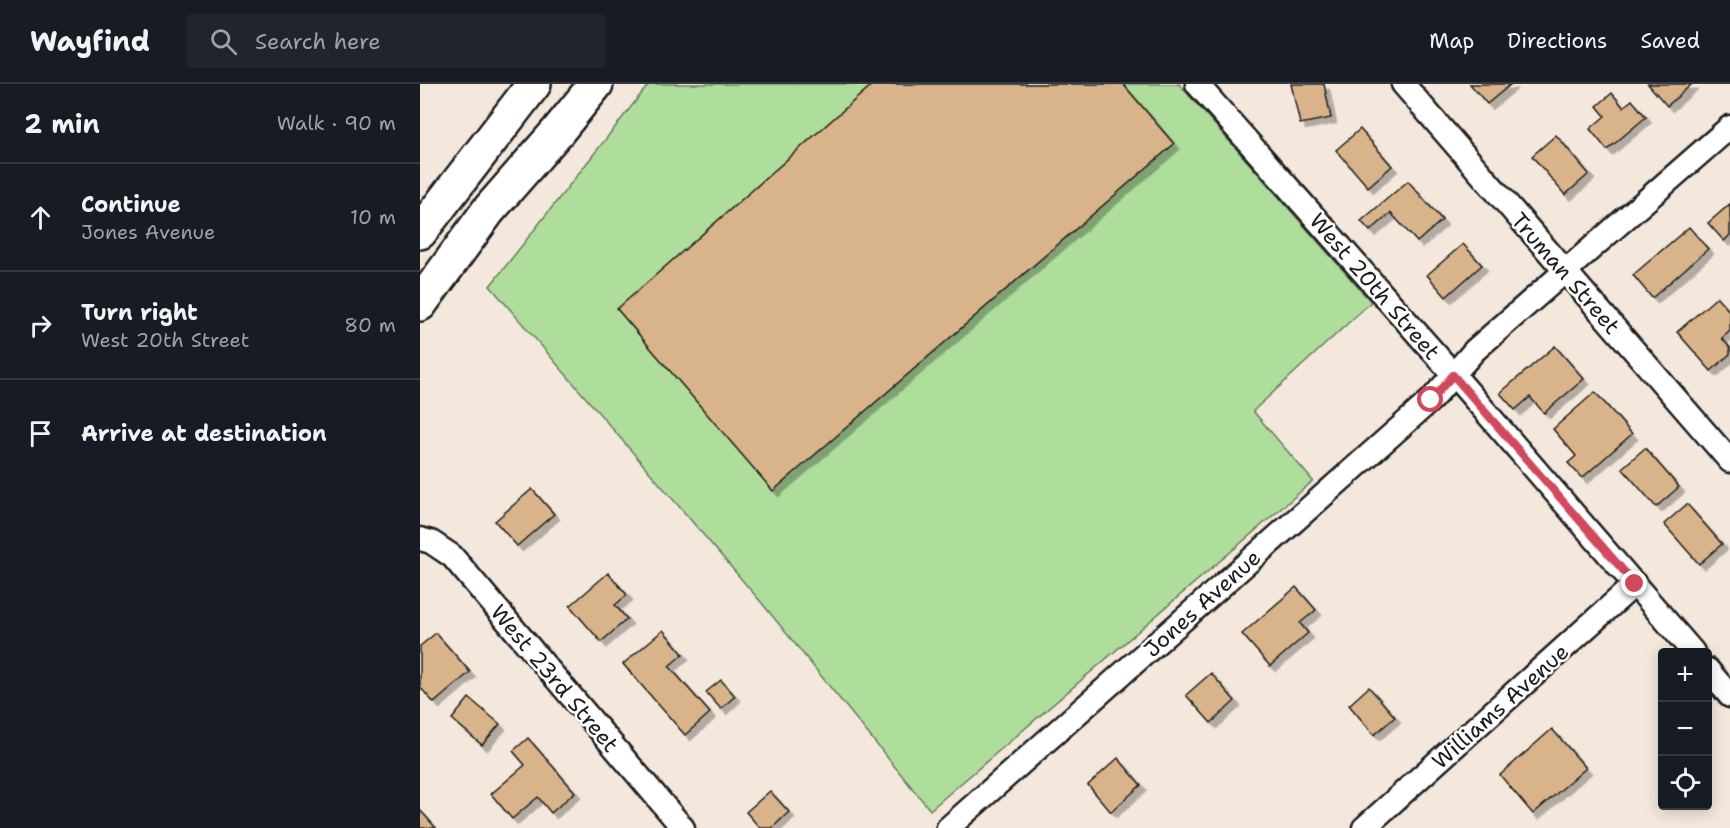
<!DOCTYPE html>
<meta charset="utf-8">
<style>
:root{--surface:#171b24;--page:#20242c;--text:#f1f3f6;--muted:#9ea1a6;--line:#363941}
body{margin:0;font-family:"Shantell Sans",sans-serif;background:var(--page);color:var(--text)}
.controls{position:absolute;right:18px;bottom:18px;display:grid;overflow:hidden;border-radius:6px;box-shadow:0 3px 15px #0003}
.controls button{width:54px;height:54px;display:grid;place-items:center;padding:0;border:0;border-bottom:2px solid var(--line);background:var(--surface);color:var(--text);font:30px sans-serif}
.stop{position:absolute;width:18px;height:18px;margin:-14px;border:4px solid #d1495b;border-radius:50%;background:#fff}
.stop.end{background:#d1495b;border-color:#fff;box-shadow:0 2px 6px #0008}
.list{margin:0;padding:0;list-style:none}
h2{display:flex;justify-content:space-between;align-items:center;height:78px;margin:0;padding:0 24px;font-size:26px}
h2 small{font-size:20px;font-weight:400;color:var(--muted)}
.list li{display:grid;grid-template-columns:39px 1fr auto;gap:18px;align-items:center;box-sizing:border-box;height:108px;padding:0 24px;border-top:2px solid var(--line)}
.list b{display:block;font-size:22px;white-space:nowrap}
.list p{margin:0;font-size:20px;white-space:nowrap;color:var(--muted)}
.list em{font-size:20px;font-style:normal;color:var(--muted)}
.icon{flex:none;width:33px;height:33px;fill:none;stroke:currentColor;stroke-width:2;stroke-linecap:round;stroke-linejoin:round}
.map{position:relative;flex:none;width:1310px;height:744px;overflow:hidden}
header{display:flex;align-items:center;gap:36px;box-sizing:border-box;height:84px;padding:0 30px;background:var(--surface);border-bottom:2px solid var(--line)}
header strong{font-size:28px}
nav{display:flex;gap:33px;margin-inline-start:auto;font-size:21px}
.search{width:420px;height:54px;background:var(--page);display:flex;align-items:center;gap:15px;box-sizing:border-box;padding:0 21px;border-radius:6px;color:var(--muted);font-size:22px}
main{display:flex}
aside{flex:1;background:var(--surface)}
.map>svg:first-child{display:block}
.green{fill:#aedd9c;stroke:#657c5c;stroke-width:1.5}
.building{fill:#d9b48a;stroke:#1c1c1c;stroke-width:1.5;filter:url(#shadow)}
.lines{fill:none;stroke-linecap:round;stroke-linejoin:round}
.street-casing{stroke:#1c1c1c;stroke-width:27}
.secondary-casing{stroke:#1c1c1c;stroke-width:38}
.street{stroke:#fff;stroke-width:22}
.secondary{stroke:#fff;stroke-width:33}
.route{stroke:#d1495b;stroke-width:8}
.labels{text-anchor:middle;stroke-width:5;stroke-linejoin:round;paint-order:stroke}
.street-label{font-size:22px;fill:#1c1c1c;stroke:#fff}
</style>
<header>
<strong>Wayfind</strong>
<div class="search"><svg class="icon" aria-label="search" viewBox="0 0 24 24"><circle cx="10" cy="10" r="6"/><path d="M15 15l6 6"/></svg>Search here</div>
<nav><a>Map</a><a>Directions</a><a>Saved</a></nav>
</header>
<main>
<aside>
<h2>2 min<small>Walk · 90 m</small></h2>
<ul class="list">
<li><svg class="icon" aria-label="ahead" viewBox="0 0 24 24"><path d="M12 20V5M6 11l6-6 6 6"/></svg><div><b>Continue</b><p>Jones Avenue</p></div><em>10 m</em></li>
<li><svg class="icon" aria-label="right" viewBox="0 0 24 24"><path d="M7 20v-9h11M14 6l5 5-5 5"/></svg><div><b>Turn right</b><p>West 20th Street</p></div><em>80 m</em></li>
<li><svg class="icon" aria-label="arrive" viewBox="0 0 24 24"><path d="M6 21V4h12l-3 4 3 4H6"/></svg><div><b>Arrive at destination</b></div></li>
</ul>
</aside>
<div class="map">
<svg width="1310" height="744" viewBox="0 0 1310 744">
<defs>
<filter id="shadow"><feDropShadow dx="5.5" dy="5.5" stdDeviation="0" flood-color="#0004"/></filter>
</defs>
<rect width="100%" height="100%" fill="#f4e8dc"/>
<filter id="ink" filterUnits="userSpaceOnUse"><feTurbulence type="fractalNoise" baseFrequency=".0167" numOctaves="2"/><feDisplacementMap in="SourceGraphic" scale="12" xChannelSelector="R" yChannelSelector="G"/><feConvolveMatrix kernelMatrix="1 2 1 2 8 2 1 2 1" color-interpolation-filters="sRGB"/></filter>
<g filter="url(#ink)">
<polygon class="green" points="229,0 759,0 951,218 833,327 893,397 510,726 341,518 70,202"/>
<g class="building">
<polygon points="453,0 703,0 754,60 353,407 197,225"/>
<polygon points="871,0 904,0 911,34 880,40"/>
<polygon points="1050,0 1091,0 1067,20"/>
<polygon points="1228,0 1272,0 1247,22"/>
<polygon points="1192,9 1203,23 1212,16 1226,33 1187,66 1170,45 1185,32 1177,22"/>
<polygon points="940,45 972,82 948,103 916,66"/>
<polygon points="1136,51 1169,90 1145,111 1112,72"/>
<polygon points="988,97 1022,136 997,158 971,129 950,147 941,137"/>
<polygon points="1310,120 1310,151 1304,157 1288,139"/>
<polygon points="1269,143 1288,165 1232,214 1213,191"/>
<polygon points="1043,160 1062,181 1026,213 1007,191"/>
<polygon points="1297,213 1310,228 1310,247 1302,254 1310,264 1310,270 1291,287 1257,248"/>
<polygon points="1135,262 1164,295 1124,329 1110,313 1095,326 1080,309"/>
<polygon points="1175,308 1212,350 1162,394 1148,379 1156,372 1133,345"/>
<polygon points="1225,364 1259,403 1236,423 1202,384"/>
<polygon points="112,405 134,430 97,462 75,437"/>
<polygon points="1267,420 1302,460 1279,480 1244,440"/>
<polygon points="188,489 207,511 195,521 207,535 181,558 150,522"/>
<polygon points="876,503 896,526 880,539 888,549 850,582 822,550"/>
<polygon points="243,546 263,570 249,582 290,629 265,651 203,580"/>
<polygon points="16,549 50,588 14,619 0,603 0,562"/>
<polygon points="791,589 815,617 791,639 766,611"/>
<polygon points="301,596 315,612 301,625 286,608"/>
<polygon points="949,603 975,633 954,651 929,621"/>
<polygon points="49,614 80,640 62,661 32,635"/>
<polygon points="1132,645 1166,684 1113,730 1080,691"/>
<polygon points="108,654 155,708 131,729 118,713 92,735 71,710 105,681 93,667"/>
<polygon points="698,674 721,701 691,728 668,701"/>
<polygon points="350,707 369,728 352,744 340,744 326,728"/>
<polygon points="0,726 16,744 0,744"/>
</g>
<g class="lines">
<defs>
<g id="street">
<polyline points="777,0 1033,290 1273,568"/>
<polyline points="983,0 1310,377"/>
<polyline points="0,455 11,458 32,472 263,744"/>
<polyline points="1288,586 1310,612"/>
<polyline points="528,744 1011,316 1055,266 1310,43"/>
<polyline points="944,744 1215,500"/>
</g>
<g id="secondary">
<polyline points="0,148 114,0"/>
<polyline points="0,220 68,127 138,47 176,0"/>
</g>
</defs>
<use href="#street" class="street-casing"/>
<use href="#secondary" class="secondary-casing"/>
<use href="#street" class="street"/>
<use href="#secondary" class="secondary"/>
</g>
</g>
<g class="lines" filter="url(#ink)">
<polyline class="route" points="1011,316 1033,291 1215,500"/>
</g>
<g class="labels">
<g class="street-label">
<text transform="translate(1146 189) rotate(49)" y="8">Truman Street</text>
<text transform="translate(955 202) rotate(49)" y="8">West 20th Street</text>
<text transform="translate(782 519) rotate(-42)" y="8">Jones Avenue</text>
<text transform="translate(135 594) rotate(50)" y="8">West 23rd Street</text>
<text transform="translate(1080 622) rotate(-42)" y="8">Williams Avenue</text>
</g>
</g>
</svg>
<div class="controls">
<button>+</button>
<button>−</button>
<button><svg class="icon" aria-label="locate" viewBox="0 0 24 24"><circle cx="12" cy="12" r="6"/><path d="M12 2v4M12 18v4M2 12h4M18 12h4"/></svg></button>
</div>
<div class="stop" style="left:1011px;top:316px"></div>
<div class="stop end" style="left:1215px;top:500px"></div>
</div>
</main>
